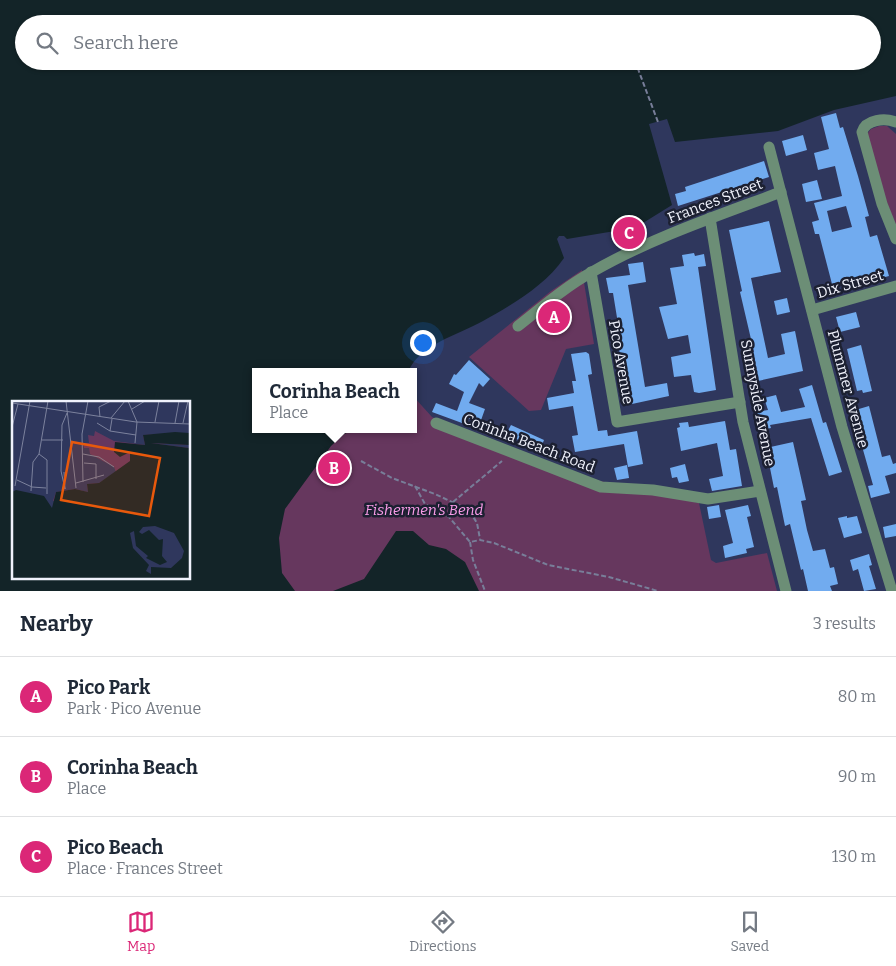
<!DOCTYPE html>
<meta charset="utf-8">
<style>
:root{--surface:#fff;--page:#f2f2f3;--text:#1f2937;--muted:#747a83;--line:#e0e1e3;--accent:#db2777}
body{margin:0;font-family:Bitter,serif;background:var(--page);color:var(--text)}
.you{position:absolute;left:422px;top:342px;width:18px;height:18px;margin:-12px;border:4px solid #fff;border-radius:50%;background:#1a73e8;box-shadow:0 0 0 8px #1a73e833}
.badge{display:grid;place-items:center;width:32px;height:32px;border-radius:50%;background:var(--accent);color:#fff;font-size:16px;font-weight:700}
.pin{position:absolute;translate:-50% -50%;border:2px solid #fff;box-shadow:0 1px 5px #0006}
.popup{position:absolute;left:252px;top:368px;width:165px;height:65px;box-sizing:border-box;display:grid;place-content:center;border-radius:0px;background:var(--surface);filter:drop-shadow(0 1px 4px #0005);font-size:16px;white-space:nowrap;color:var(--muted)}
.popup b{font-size:19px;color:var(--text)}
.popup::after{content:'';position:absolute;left:50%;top:100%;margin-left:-10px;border:10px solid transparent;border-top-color:var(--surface)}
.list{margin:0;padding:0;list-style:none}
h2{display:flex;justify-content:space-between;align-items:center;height:65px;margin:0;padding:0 20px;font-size:21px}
h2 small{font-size:16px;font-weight:400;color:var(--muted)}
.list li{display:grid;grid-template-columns:32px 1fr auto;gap:15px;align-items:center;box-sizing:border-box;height:80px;padding:0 20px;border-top:1px solid var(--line)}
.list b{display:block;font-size:19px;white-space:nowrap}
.list p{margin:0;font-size:16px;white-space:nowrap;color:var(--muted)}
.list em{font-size:16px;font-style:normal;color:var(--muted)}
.icon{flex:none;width:28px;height:28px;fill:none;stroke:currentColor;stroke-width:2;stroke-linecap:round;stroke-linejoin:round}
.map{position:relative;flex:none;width:896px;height:591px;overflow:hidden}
.search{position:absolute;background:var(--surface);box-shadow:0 1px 4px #0004;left:15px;right:15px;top:15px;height:55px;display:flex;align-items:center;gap:12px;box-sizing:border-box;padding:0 18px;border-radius:28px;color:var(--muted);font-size:19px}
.sheet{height:305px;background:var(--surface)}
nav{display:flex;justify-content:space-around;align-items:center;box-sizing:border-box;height:70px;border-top:1px solid var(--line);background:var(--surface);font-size:14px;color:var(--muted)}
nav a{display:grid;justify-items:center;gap:2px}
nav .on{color:var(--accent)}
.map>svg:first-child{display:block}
.green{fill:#66375e}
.water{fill:#132428;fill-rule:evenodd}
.building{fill:#71abef;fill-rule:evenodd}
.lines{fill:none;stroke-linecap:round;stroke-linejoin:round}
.path{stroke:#787e99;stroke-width:2;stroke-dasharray:5 2.5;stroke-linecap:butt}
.minor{stroke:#6c8e76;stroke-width:11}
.labels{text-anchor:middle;stroke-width:5;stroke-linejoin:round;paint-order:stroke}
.street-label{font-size:15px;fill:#f0f2fc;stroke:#1c2031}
.park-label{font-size:15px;font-style:italic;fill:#fa9ce9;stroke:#1c2031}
.inset-road{fill:none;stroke:#7c829d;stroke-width:1}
.view{fill:#e8590c;fill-opacity:0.15;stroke:#e8590c;stroke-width:2.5}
.inset-edge{fill:none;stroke:#f0f2fc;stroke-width:2.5}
</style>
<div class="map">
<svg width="896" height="591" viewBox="0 0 896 591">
<rect width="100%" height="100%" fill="#2f375d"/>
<g class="green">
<polygon points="879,126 887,126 896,134 896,226 886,200 867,134 871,129"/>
<polygon points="582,270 594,344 566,349 541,410 529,411 469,357 551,291"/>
<polygon points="413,396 432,417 533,466 699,503 711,560 716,563 767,553 777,591 188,591 280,429 413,429"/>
</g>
<g class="water">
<path d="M 0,0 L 896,0 L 896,96 L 834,110 L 778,131 L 675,142 L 667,119 L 649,124 L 672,205 L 643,223 L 621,230 L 567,239 L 564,236 L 559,236 L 557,239 L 564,258 C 545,286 511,305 483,321 C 458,335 420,344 408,372 L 255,372 L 255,429 L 357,429 L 344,434 L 331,446 L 285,509 L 279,538 L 282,573 L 295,591 L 0,591 ZM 24,24 L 872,24 L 872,61 L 24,61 ZM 14,402 L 189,402 L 189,577 L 14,577 Z"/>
<polygon points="396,531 413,531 429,545 446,549 465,562 479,591 333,591 364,579"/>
</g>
<g class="building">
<path d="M 836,113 L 840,128 L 843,127 L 858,176 L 869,216 L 865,217 L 870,237 L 877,235 L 889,276 L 866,282 L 864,277 L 832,284 L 819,234 L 815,234 L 812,222 L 819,220 L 814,203 L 842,196 L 835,166 L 818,170 L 814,153 L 829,149 L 821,117 ZM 846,206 L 852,227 L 832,232 L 827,211 Z"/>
<polygon points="803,135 807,150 786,156 782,141"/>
<polygon points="764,161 769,177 678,206 675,194 686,191 685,187"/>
<polygon points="817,180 822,199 806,202 802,184"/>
<polygon points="769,221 781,272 751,278 768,358 785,354 781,334 795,331 803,371 758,381 755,363 752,364 750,353 754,352 740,292 742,291 729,230"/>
<polygon points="694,253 695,256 704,254 706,266 698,267 716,390 699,393 694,392 691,375 674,377 671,357 691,353 688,335 668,339 659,307 677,304 670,268 684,266 682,255"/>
<polygon points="643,262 646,282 628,285 645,387 667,383 669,396 632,404 624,379 619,349 616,350 614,337 620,336 613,293 609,293 606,278 630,275 628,264"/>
<polygon points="787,298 790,312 777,315 774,301"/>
<polygon points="856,312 860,327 840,332 836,317"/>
<polygon points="861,345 872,391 863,393 862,390 857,391 847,349"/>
<polygon points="586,352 589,354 592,374 588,375 598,431 607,430 608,436 637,431 643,464 628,467 624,444 575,452 572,436 578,435 573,406 549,410 547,398 574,393 572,381 576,381 571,354"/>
<polygon points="469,360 490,379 483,387 479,383 469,403 485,409 480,423 465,417 462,423 432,412 436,403 457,411 464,392 449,384 454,374 456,375"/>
<polygon points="812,385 823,423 826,422 842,472 829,476 811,418 770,425 771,428 761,430 757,412 768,410 764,398 776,395 781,412 805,407 799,389"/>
<polygon points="869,406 882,457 890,455 893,464 896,463 896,473 885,476 890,493 871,498 868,486 873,485 852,411"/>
<polygon points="725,421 730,450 736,449 742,486 712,491 709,479 723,476 717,443 681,451 677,428 680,427 679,423 688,422 689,427"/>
<polygon points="511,425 544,440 540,450 506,434"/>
<polygon points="793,442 806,500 801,501 807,530 813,551 825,549 830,568 834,567 838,584 830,586 832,591 808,591 803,569 801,570 790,524 785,526 777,487 774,488 766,448"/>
<polygon points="685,464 689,481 679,483 677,477 672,478 670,468"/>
<polygon points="627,465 629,478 617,480 614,468"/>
<polygon points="719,505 721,517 709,519 707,507"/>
<polygon points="748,505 751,516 747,517 754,547 746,549 747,553 725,558 723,546 733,543 725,510"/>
<polygon points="847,516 847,518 857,516 862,533 844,538 838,518"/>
<polygon points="896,524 896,536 885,538 883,527"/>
<polygon points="869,554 872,565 869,566 876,589 864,591 858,569 853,571 850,560"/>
</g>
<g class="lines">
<g class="path">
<polyline points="635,61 658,122"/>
<polyline points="361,461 392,478 435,494 469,510 477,523 480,539"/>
<polyline points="415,486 425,504 449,517 470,542 480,540 494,543 548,565 609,577 658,591"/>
<polyline points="453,502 502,461"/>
<polyline points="470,542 473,560 485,591"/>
</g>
<g class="minor">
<path d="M 896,122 C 885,118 866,119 862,132 L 882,204 L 896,239"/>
<polyline points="769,147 842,427 892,591"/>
<polyline points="710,218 743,422 786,591"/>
<polyline points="591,272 617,422 740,402"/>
<polyline points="812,310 896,286"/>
<path d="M 518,326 C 542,307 565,287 592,272 C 651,238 717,216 781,192"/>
<polyline points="436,423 601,487 653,490 708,499 760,491"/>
</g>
</g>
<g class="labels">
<g class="street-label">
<text transform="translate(715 201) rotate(-21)" y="5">Frances Street</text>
<text transform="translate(850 284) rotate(-16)" y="5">Dix Street</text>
<text transform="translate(621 362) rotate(80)" y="5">Pico Avenue</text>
<text transform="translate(848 389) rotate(75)" y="5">Plummer Avenue</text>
<text transform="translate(758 403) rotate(79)" y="5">Sunnyside Avenue</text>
<text transform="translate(529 443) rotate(21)" y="5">Corinha Beach Road</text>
</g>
<g class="park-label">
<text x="424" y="515">Fishermen's Bend</text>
</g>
</g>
<g transform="translate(12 401)">
<rect width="178" height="178" fill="#2f375d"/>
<path d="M 83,30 L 102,40 L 133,44 L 131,34 L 177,32 L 177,44 L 139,42 L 177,47 L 68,97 L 41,100 L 44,91 L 63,88 L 76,91 L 75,83 L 87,82 L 104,71 L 102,66 L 78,53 L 77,47 L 72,47 L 71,42 L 77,42 L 76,34 L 82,35 Z" fill="#66375e"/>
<path d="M 163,31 L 177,32 L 177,44 L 139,42 L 177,47 L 177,177 L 0,177 L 0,91 L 4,89 L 32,95 L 40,107 L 44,91 L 63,88 L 76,91 L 75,83 L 87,82 L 118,60 L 118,51 L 108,56 L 102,51 L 103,41 L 133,44 L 131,34 ZM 143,125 L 162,132 L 172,150 L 170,157 L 159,167 L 139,166 L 139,173 L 134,170 L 137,164 L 121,147 L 118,132 L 122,130 L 124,145 L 136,155 L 134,157 L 148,164 L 155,161 L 150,155 L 151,138 L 147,139 L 137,129 L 130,133 L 127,131 L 131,126 Z" fill="#132428" fill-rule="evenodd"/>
<path class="inset-road" d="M 54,0 L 64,87M 116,0 L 125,21M 0,2 L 124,21 L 178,23M 120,8 L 133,0M 88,16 L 87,6 L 99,0M 99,17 L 113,0M 100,18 L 98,30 L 124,34M 143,21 L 147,0M 85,22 L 98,30M 163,22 L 167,0M 171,22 L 176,0M 0,26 L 6,3M 30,39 L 51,39M 123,42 L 125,21M 27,53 L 35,59 L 35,93M 71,53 L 87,56 L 102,66M 72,62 L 84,63 L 84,78M 52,71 L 53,88M 5,79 L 20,86 L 34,87M 71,81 L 70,33 L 76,0M 64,82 L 92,74M 3,85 L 18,0M 53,88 L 49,70 L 50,24 L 55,12M 19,90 L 21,61 L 27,53 L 36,0"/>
<path class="view" d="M 60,41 L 148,57 L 137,115 L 49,99 Z"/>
<rect width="178" height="178" class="inset-edge"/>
</g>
</svg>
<div class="you"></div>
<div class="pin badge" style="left:554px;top:317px">A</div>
<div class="pin badge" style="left:334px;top:468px">B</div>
<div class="popup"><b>Corinha Beach</b>Place</div>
<div class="pin badge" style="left:629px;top:233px">C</div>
<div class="search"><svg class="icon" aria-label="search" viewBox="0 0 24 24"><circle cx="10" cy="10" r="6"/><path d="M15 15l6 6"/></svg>Search here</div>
</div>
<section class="sheet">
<h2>Nearby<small>3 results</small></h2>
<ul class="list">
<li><span class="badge">A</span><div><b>Pico Park</b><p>Park · Pico Avenue</p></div><em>80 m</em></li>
<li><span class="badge">B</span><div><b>Corinha Beach</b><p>Place</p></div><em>90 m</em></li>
<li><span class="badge">C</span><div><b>Pico Beach</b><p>Place · Frances Street</p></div><em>130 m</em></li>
</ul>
</section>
<nav>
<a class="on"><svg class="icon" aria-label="map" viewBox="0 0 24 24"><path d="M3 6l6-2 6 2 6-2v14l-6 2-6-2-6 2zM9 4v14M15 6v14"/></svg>Map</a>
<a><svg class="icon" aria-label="directions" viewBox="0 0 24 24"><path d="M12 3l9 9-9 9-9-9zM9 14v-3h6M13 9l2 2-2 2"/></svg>Directions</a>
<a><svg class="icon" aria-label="saved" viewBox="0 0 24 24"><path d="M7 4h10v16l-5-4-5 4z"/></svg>Saved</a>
</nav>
